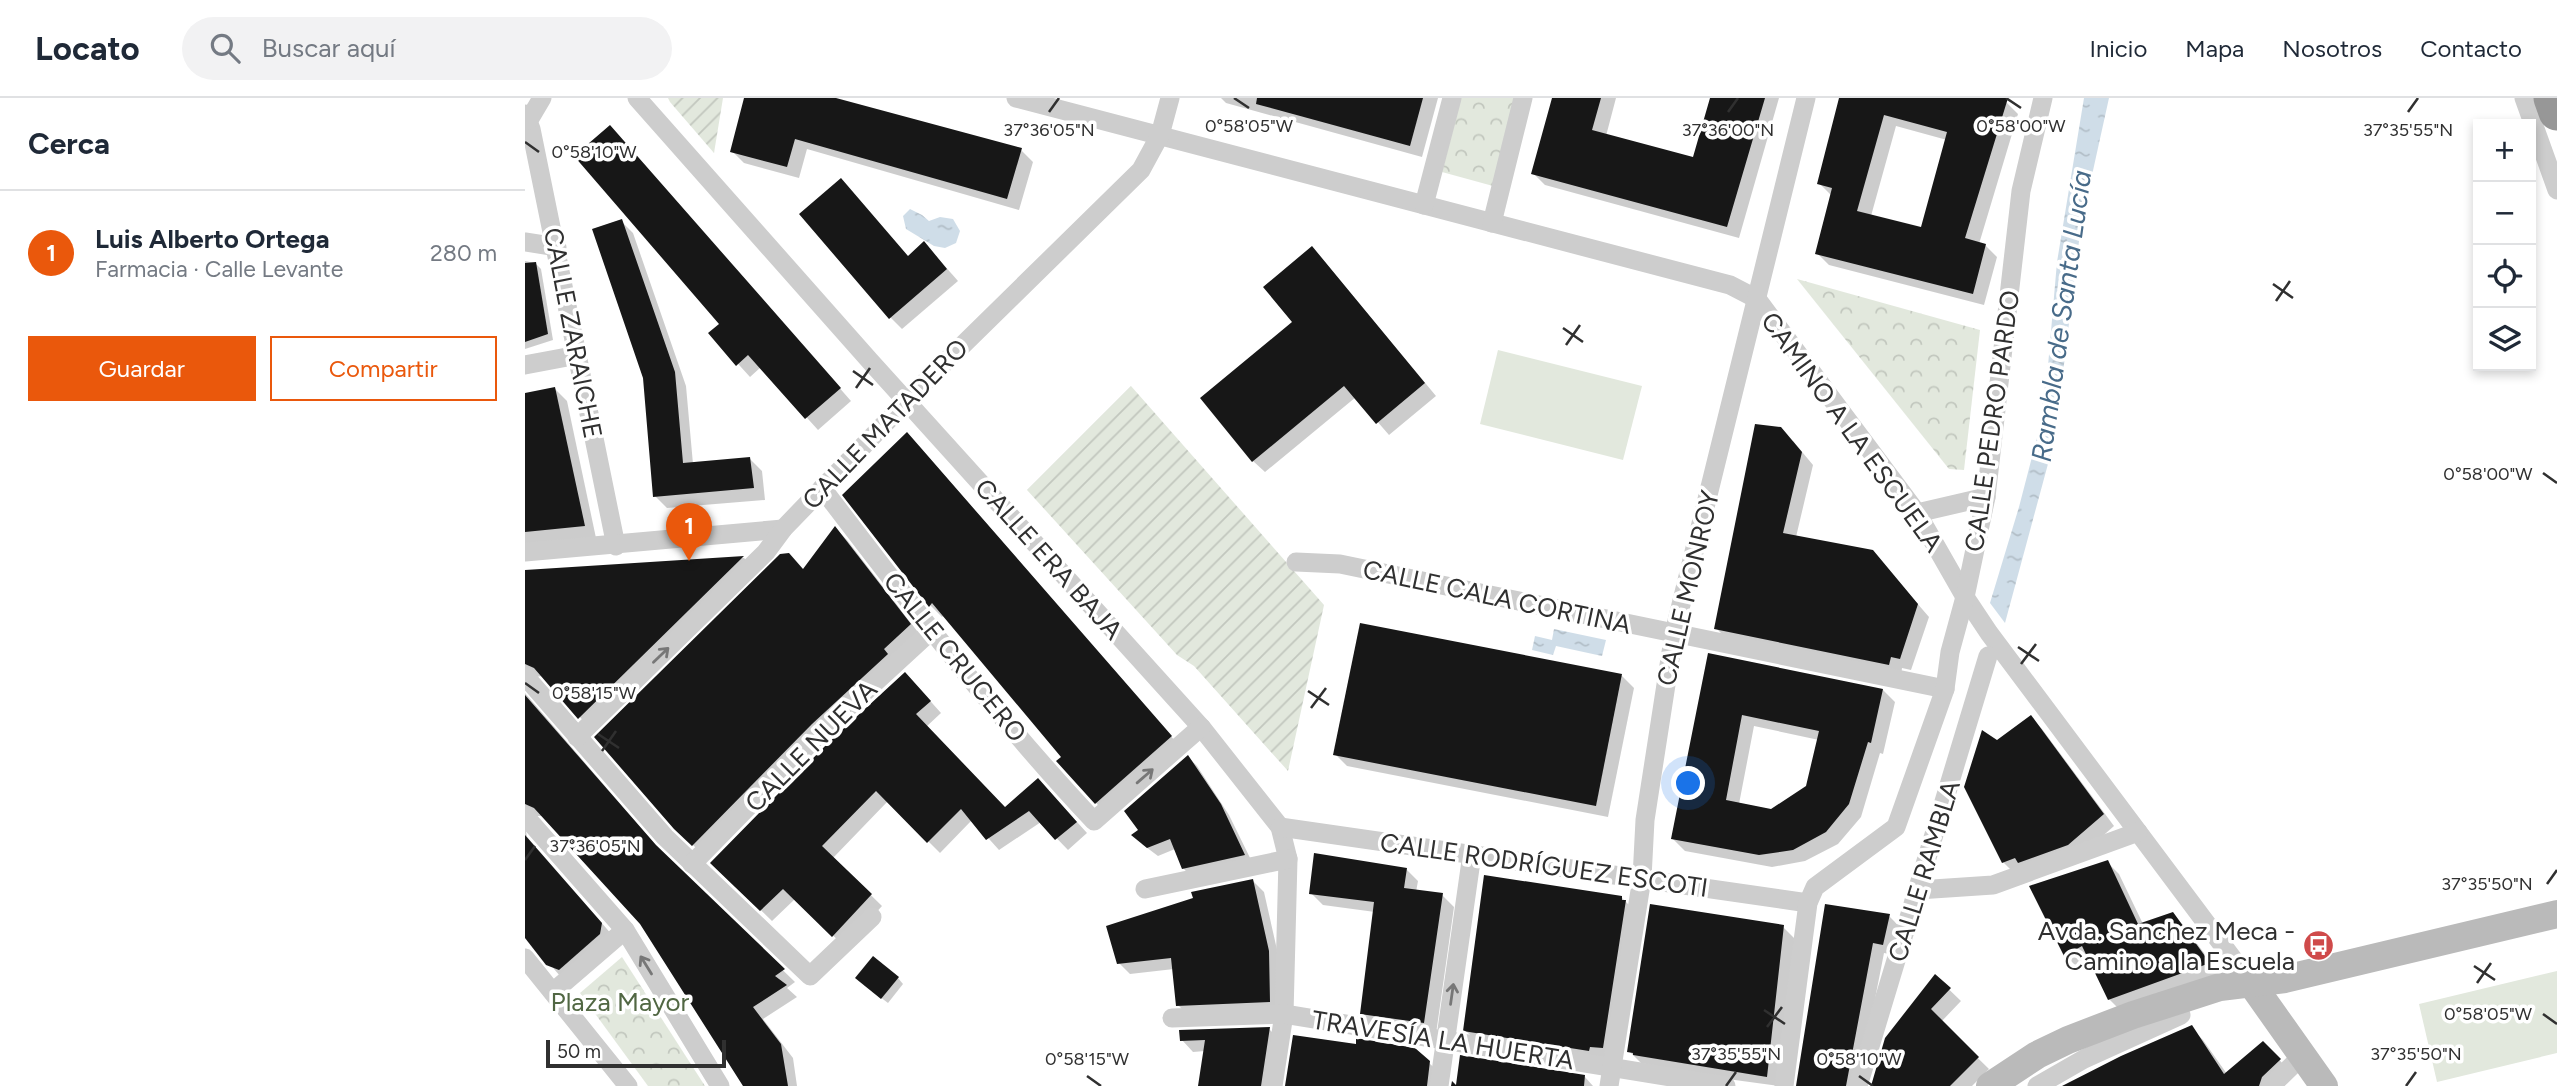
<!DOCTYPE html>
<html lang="es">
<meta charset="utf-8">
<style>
:root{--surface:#fff;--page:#f2f2f3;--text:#1f2937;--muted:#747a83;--line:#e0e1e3;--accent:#ea580c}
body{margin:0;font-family:Figtree,sans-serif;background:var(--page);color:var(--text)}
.controls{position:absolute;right:21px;top:21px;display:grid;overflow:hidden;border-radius:0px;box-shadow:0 4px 10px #0003}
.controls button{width:63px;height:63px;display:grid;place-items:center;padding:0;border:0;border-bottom:2px solid var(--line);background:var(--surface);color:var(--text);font:35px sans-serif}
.scale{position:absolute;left:21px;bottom:18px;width:180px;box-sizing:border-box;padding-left:7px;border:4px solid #303030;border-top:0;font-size:19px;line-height:24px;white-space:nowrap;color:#303030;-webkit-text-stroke:5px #fff;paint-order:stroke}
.you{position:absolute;left:1164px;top:686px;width:24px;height:24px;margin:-18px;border:5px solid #fff;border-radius:50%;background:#1a73e8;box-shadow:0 0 0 10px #1a73e833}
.badge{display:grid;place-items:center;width:46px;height:46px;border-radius:50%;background:var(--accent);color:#fff;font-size:23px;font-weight:700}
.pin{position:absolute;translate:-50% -58px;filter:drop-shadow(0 2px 4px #0008)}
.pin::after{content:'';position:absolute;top:37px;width:24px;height:21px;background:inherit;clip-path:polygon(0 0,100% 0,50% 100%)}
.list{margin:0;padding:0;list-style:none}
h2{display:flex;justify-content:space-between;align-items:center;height:91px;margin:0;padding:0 28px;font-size:30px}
h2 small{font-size:23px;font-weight:400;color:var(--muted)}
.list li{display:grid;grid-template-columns:46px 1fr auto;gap:21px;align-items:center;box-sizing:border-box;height:126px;padding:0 28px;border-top:2px solid var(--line)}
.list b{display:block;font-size:26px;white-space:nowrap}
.list p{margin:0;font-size:23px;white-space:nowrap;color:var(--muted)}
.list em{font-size:23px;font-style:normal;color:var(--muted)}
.actions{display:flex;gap:14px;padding:21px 28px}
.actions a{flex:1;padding:16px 0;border:2px solid var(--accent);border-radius:0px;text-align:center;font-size:24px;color:var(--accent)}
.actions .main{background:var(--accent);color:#fff}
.icon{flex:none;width:38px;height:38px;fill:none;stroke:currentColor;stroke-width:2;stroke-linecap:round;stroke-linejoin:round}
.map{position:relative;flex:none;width:2032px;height:988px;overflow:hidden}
header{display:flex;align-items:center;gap:42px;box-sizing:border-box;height:98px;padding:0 35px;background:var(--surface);border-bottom:2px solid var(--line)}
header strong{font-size:33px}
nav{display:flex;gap:38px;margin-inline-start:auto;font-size:24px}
.search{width:490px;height:63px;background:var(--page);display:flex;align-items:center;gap:18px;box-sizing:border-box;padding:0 24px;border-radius:38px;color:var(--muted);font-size:26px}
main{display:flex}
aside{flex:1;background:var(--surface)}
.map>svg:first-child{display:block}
.grass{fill:#e2e8dd}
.park{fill:url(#park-crowns)}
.garden{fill:url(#garden-furrows)}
.water{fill:url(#water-ripples)}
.shadow{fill:#0003;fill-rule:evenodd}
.building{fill:#171717;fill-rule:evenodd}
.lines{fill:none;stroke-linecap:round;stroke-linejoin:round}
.street{stroke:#cdcdcd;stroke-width:19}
.secondary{stroke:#bababa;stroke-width:28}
.highway{stroke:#979797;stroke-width:37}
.oneway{stroke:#777}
.ticks{fill:none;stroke:#303030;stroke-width:2.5}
.labels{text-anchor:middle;stroke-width:7;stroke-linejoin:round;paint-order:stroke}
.street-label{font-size:26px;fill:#303030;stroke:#fff}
.poi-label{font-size:26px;fill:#303030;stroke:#fff;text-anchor:end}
.park-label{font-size:26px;fill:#516743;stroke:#fff}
.water-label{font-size:28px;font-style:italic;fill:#486b89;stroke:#fff}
.ticks-label{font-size:18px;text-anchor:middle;fill:#303030;stroke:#fff;stroke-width:7;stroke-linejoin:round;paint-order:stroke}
</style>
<header>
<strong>Locato</strong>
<div class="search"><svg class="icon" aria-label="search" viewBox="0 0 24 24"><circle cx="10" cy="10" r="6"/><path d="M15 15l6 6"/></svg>Buscar aquí</div>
<nav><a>Inicio</a><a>Mapa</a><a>Nosotros</a><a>Contacto</a></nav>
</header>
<main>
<aside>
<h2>Cerca<small></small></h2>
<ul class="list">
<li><span class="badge">1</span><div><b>Luis Alberto Ortega</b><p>Farmacia · Calle Levante</p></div><em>280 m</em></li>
</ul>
<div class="actions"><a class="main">Guardar</a><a>Compartir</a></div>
</aside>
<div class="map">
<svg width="2032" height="988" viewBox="0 0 2032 988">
<defs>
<pattern id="park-crowns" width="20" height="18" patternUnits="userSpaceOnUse" patternTransform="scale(1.75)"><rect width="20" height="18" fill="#e2e8dd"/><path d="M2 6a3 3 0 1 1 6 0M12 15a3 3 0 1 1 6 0" fill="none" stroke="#c2c7be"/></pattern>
<pattern id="garden-furrows" width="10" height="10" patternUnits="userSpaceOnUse" patternTransform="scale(1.75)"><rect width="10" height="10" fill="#e2e8dd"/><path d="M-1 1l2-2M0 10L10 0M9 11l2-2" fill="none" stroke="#c2c7be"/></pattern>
<pattern id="water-ripples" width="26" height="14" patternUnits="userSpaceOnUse" patternTransform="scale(1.75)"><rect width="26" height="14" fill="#cfdde8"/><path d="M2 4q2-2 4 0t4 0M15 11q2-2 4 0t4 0" fill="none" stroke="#b2bec7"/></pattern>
</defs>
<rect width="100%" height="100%" fill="#fff"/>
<g class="grass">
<polygon points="973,252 1117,288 1098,362 955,326"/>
<polygon points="2032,873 2032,955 1912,984 1894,906"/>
</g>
<g class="park">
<polygon points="936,0 990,0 968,88 917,74"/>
<polygon points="1272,181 1455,232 1439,372 1424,371"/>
<polygon points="97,859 180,988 123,988 55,895"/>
</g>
<g class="garden">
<polygon points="143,0 198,0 189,55 145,4"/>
<polygon points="606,288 799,507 763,673 669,568 652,557 502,392"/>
</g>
<g class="water">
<polygon points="1559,0 1584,0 1556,127 1530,340 1480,525 1465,505 1494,409 1513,336 1523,268 1532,164"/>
<polygon points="385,111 397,117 404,123 415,119 428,121 435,133 431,145 420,150 409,148 381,131 378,118"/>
<polygon points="1029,531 1081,542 1077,558 1031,548 1028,557 1007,552 1010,538 1027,542"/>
</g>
<g class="shadow">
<polygon points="220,0 305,0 496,52 508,64 494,112 282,51 274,80 219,65 207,53"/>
<polygon points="696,0 913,0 897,59 701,5"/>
<polygon points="1029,0 1091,0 1081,38 1169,62 1186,0 1254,0 1214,140 1020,87 1008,75"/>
<path d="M 1315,0 L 1466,0 L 1481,4 L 1493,16 L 1454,146 L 1460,147 L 1472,159 L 1459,207 L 1304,167 L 1292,155 L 1306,97 L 1294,85 ZM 1371,28 L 1422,42 L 1397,131 L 1346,118 Z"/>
<polygon points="96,41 326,303 293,332 236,269 225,279 186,236 197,226"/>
<polygon points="96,123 108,135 161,288 168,366 225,361 237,373 240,402 142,410 130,398 119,280"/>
<polygon points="411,158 433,183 377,231 365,219 384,159"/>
<polygon points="798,162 911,298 864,337 831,299 740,374 728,363 769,225"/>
<polygon points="0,163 10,165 16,171 28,242 0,251"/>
<polygon points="30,291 42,303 71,440 0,446 0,297"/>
<polygon points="1268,343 1288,367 1271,439 1347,453 1404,519 1386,572 1377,570 1376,578 1203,542 1191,530"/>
<polygon points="394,348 657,651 583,717 571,705 539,659 419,517 417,519 405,507"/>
<polygon points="310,430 322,442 396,538 180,759 150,729 278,473"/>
<polygon points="219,460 230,471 66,631 17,578 4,580 0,590 0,474"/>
<polygon points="836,527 1097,578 1109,590 1083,719 822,668 810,656"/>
<path d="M 1185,557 L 1358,592 L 1370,604 L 1358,656 L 1355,655 L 1336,719 L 1313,746 L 1280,763 L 1247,769 L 1160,753 L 1148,741 ZM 1229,628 L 1294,642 L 1283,689 L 1246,713 L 1214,706 Z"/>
<polygon points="391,587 416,615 401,629 480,711 524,693 562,735 543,752 516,724 474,752 447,722 415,755 363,703 308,760 357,808 320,849 270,801 247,823 187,765"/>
<polygon points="0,595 140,758 270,884 262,890 272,899 238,921 268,960 272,988 220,988 116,825 17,718 9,718 0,726"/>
<polygon points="1506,619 1517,631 1589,728 1555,758 1490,776 1478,764 1472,644"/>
<polygon points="663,659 672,668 704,717 728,766 667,779 658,770 650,751 633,758 617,746 616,732"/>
<polygon points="0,727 2,739 88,838 35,878 0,837"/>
<polygon points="1582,764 1594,776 1618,826 1647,816 1659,828 1696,878 1596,913 1584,901 1566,862 1552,869 1540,857 1506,789"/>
<polygon points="881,771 893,783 891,794 917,797 929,809 911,936 848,927 836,915 850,814 798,807 786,795"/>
<polygon points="728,783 739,794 755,865 756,915 664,918 653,907 649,871 605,876 594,865"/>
<polygon points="1096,799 1108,811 1089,961 952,944 940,932"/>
<polygon points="1301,808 1364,818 1375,829 1369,857 1359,855 1333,988 1274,988"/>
<polygon points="1258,829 1270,841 1254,988 1173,977 1116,965 1104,953"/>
<polygon points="1410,878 1436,903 1416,924 1464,971 1447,988 1346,988"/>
<polygon points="373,880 378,886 363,905 338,886"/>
<polygon points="1666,930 1678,942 1702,976 1750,957 1766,975 1754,988 1540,988"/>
<polygon points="744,931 755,942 748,988 675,988 680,953 668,954 657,942"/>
<polygon points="904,965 916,976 914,988 762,988"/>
<polygon points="1060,979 1068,988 933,988"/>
</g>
<g class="building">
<polygon points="219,0 311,0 497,50 482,101 270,41 262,69 205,54"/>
<polygon points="732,0 898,0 885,48 731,6"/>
<polygon points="1027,0 1076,0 1067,32 1168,59 1185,0 1240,0 1202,129 1006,76"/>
<path d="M 1314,0 L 1483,0 L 1440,140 L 1461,146 L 1448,196 L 1290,156 L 1307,90 L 1292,86 ZM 1359,17 L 1422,34 L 1396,129 L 1332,113 Z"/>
<polygon points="85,27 316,290 280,321 223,257 211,268 183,235 194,226 49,58"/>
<polygon points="316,80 383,158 399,143 422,171 364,221 274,116"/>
<polygon points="97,121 150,274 158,365 225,359 229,390 128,399 118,280 67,131"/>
<polygon points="787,148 900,285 851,326 819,288 727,364 675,300 767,224 738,189"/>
<polygon points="11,164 23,236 0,244 0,165"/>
<polygon points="30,289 60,428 0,434 0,295"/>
<polygon points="1230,326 1256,329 1277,354 1258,435 1348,452 1393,506 1375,561 1366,559 1364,567 1189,531"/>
<polygon points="382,334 647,638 570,706 531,663 536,659 407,505 404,509 317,397"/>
<polygon points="310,428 386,526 359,551 363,556 287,626 167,748 149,731 69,639 255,456 264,455 278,471"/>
<polygon points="219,458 53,621 9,570 0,566 0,472"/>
<polygon points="835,525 1097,576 1071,708 808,657"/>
<path d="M 1183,555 L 1358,591 L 1346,645 L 1343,644 L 1324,706 L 1301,734 L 1268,752 L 1234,757 L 1146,741 ZM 1217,617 L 1294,633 L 1281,688 L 1246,711 L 1201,702 Z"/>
<polygon points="380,574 406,603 391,616 480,709 513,680 552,724 530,742 504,713 461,742 436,711 402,745 351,693 297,748 347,796 307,839 258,791 235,813 185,765 304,644"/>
<polygon points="0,597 131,747 260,871 250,878 262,887 228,909 256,946 263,988 218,988 115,826 9,710 0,706"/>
<polygon points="1506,617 1579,716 1543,747 1493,765 1490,760 1477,765 1439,689 1457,632 1472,642"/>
<polygon points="663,657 696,706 720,757 657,771 645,741 622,750 606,737 613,732 599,713"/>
<polygon points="0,737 77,825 75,836 34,872 21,867 0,840"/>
<polygon points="789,755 882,770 879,790 918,795 899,925 835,916 849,804 784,796"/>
<polygon points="1583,762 1613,826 1648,814 1685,865 1583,902 1557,848 1539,858 1504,788"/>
<polygon points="959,777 1097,798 1097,802 1101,802 1078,950 1065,949 1064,953 938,933"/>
<polygon points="728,781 744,853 745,904 651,908 646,860 592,866 581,828 668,800 666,794"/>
<polygon points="1125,806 1259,827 1242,979 1108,957 1108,955 1102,954"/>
<polygon points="1300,806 1365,816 1358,847 1348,845 1321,988 1271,988"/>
<polygon points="348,858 374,879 356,901 330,880"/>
<polygon points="1410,876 1426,890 1406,911 1454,959 1425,988 1346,988 1360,940"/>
<polygon points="1667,927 1699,976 1738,943 1756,961 1737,979 1734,988 1537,988 1596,958"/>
<polygon points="745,929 736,988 673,988 680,942 655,943 654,932"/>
<polygon points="768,937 831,946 831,940 890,950 905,963 902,988 760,988"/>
<polygon points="935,957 1060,977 1059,988 926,988 927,983 931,987"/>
</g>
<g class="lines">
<g class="street">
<polyline points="112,0 345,263 676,629 755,729 763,761 759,916 748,988"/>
<polyline points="491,0 1205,187 1232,201 1392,415 1440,499 1464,535 1726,885"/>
<polyline points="1999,0 2032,92"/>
<polyline points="0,16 6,31 91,448"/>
<polyline points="4,22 17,0"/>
<polyline points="899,107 927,0"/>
<polyline points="967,125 998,0"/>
<polyline points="0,144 32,149"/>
<polyline points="0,267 53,257"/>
<path d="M 297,390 C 384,504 471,619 569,723 L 676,629"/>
<polyline points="1392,415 1461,399"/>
<polyline points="0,454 258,431"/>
<polyline points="771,464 815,466 1420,591"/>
<polyline points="0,578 140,739 285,878 347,819"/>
<polyline points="52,639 241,454 258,431 400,284 616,72 635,37 645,0"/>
<polyline points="0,718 100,832 195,988"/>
<polyline points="755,729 1283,805"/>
<polyline points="167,766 295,635 407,532"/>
<polyline points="620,791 763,761"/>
<polyline points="1393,792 1468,787 1613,734"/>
<polyline points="0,860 103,988"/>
<polyline points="28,894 100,832"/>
<polyline points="647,920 759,916 1201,988"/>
<polyline points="914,988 947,756"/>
<polyline points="1084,988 1117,780 1120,722 1149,535 1281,0"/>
<polyline points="1259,988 1283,805 1290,789 1371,729 1420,591 1425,554 1440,499 1461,399 1496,93 1518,0"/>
<polyline points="1333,988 1463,558"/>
<polyline points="1512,988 1559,961 1656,917 1649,904"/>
<polyline points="1746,988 1778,957"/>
</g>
<g class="secondary">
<polyline points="1726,885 1799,988"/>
<polyline points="1465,988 1512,957 1543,942 1608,917 1695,889 1760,881 2032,816"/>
</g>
<polyline class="highway" points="2027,0 2032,14"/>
</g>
<defs><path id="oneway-shaft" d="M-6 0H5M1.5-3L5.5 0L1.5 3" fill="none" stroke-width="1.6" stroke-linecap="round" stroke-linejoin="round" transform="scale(1.75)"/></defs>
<g class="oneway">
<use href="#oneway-shaft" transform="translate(136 557) rotate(-44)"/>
<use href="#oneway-shaft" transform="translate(620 678) rotate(-41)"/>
<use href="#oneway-shaft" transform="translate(121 867) rotate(-122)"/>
<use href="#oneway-shaft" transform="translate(927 896) rotate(-82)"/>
</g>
<path class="ticks" d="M 709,0 L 724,10M 1481,0 L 1496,10M 524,14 L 534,0M 1203,14 L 1213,0M 1883,14 L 1893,0M 0,44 L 14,54M 1748,186 L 1768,200M 1751,203 L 1765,183M 1038,230 L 1058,244M 1041,247 L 1055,227M 328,273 L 348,287M 331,290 L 345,270M 2018,375 L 2032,385M 1493,549 L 1514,563M 1496,566 L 1511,546M 0,585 L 14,595M 783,593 L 804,607M 786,610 L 801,590M 73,636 L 94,650M 77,653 L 91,633M 0,762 L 10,748M 2022,786 L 2032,772M 1949,868 L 1970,882M 1952,885 L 1966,865M 1239,912 L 1260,926M 2018,916 L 2032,926M 1242,929 L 1257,909M 562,978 L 576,988M 1334,978 L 1348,988M 1201,988 L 1211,974M 1881,988 L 1891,974"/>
<defs>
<symbol id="bus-disc" viewBox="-11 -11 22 22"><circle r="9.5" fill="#cf4a4a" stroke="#fff"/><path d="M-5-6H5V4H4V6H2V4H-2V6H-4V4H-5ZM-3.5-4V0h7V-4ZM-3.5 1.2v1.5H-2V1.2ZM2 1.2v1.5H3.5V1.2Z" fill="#fff"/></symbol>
</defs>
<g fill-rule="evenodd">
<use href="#bus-disc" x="1776" y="830" width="35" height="35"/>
</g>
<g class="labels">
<g class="street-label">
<text transform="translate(48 235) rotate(79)" y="9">CALLE ZARAICHE</text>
<text transform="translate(1467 323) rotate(-82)" y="9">CALLE PEDRO PARDO</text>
<text transform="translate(360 326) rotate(-46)" y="9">CALLE MATADERO</text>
<text transform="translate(1327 334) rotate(54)" y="9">CAMINO A LA ESCUELA</text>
<text transform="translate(524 461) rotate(48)" y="9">CALLE ERA BAJA</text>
<text transform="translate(1163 490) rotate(-77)" y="9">CALLE MONROY</text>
<text transform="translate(972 499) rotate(12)" y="9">CALLE CALA CORTINA</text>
<text transform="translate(430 559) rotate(51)" y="9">CALLE CRUCERO</text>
<text transform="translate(286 648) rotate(-45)" y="9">CALLE NUEVA</text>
<text transform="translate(1019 767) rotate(8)" y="9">CALLE RODRÍGUEZ ESCOTI</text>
<text transform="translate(1399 773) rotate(-73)" y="9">CALLE RAMBLA</text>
<text transform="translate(918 942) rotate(9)" y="9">TRAVESÍA LA HUERTA</text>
</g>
<g class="poi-label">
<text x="1770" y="842">Avda. Sanchez Meca -<tspan x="1770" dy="30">Camino a la Escuela</tspan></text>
</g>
<g class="park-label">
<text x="95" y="913">Plaza Mayor</text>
</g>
<g class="water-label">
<text transform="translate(1536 218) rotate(-82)" y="10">Rambla de Santa Lucía</text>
</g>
</g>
<g class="ticks-label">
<text x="724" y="34">0°58'05"W</text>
<text x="1496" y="34">0°58'00"W</text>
<text x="524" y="38">37°36'05"N</text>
<text x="1203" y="38">37°36'00"N</text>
<text x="1883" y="38">37°35'55"N</text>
<text x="69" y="60">0°58'10"W</text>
<text x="1963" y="382">0°58'00"W</text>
<text x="69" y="601">0°58'15"W</text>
<text x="70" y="754">37°36'05"N</text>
<text x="1962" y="792">37°35'50"N</text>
<text x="1963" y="922">0°58'05"W</text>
<text x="1211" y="962">37°35'55"N</text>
<text x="1891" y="962">37°35'50"N</text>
<text x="562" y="967">0°58'15"W</text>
<text x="1334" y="967">0°58'10"W</text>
</g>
</svg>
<div class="controls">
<button>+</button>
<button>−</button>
<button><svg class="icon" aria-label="locate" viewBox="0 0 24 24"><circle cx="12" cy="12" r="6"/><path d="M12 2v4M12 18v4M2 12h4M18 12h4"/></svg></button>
<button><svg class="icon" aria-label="layers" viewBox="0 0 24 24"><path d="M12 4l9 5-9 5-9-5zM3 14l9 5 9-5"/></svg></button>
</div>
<div class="scale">50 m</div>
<div class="you"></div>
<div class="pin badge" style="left:164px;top:463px">1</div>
</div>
</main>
